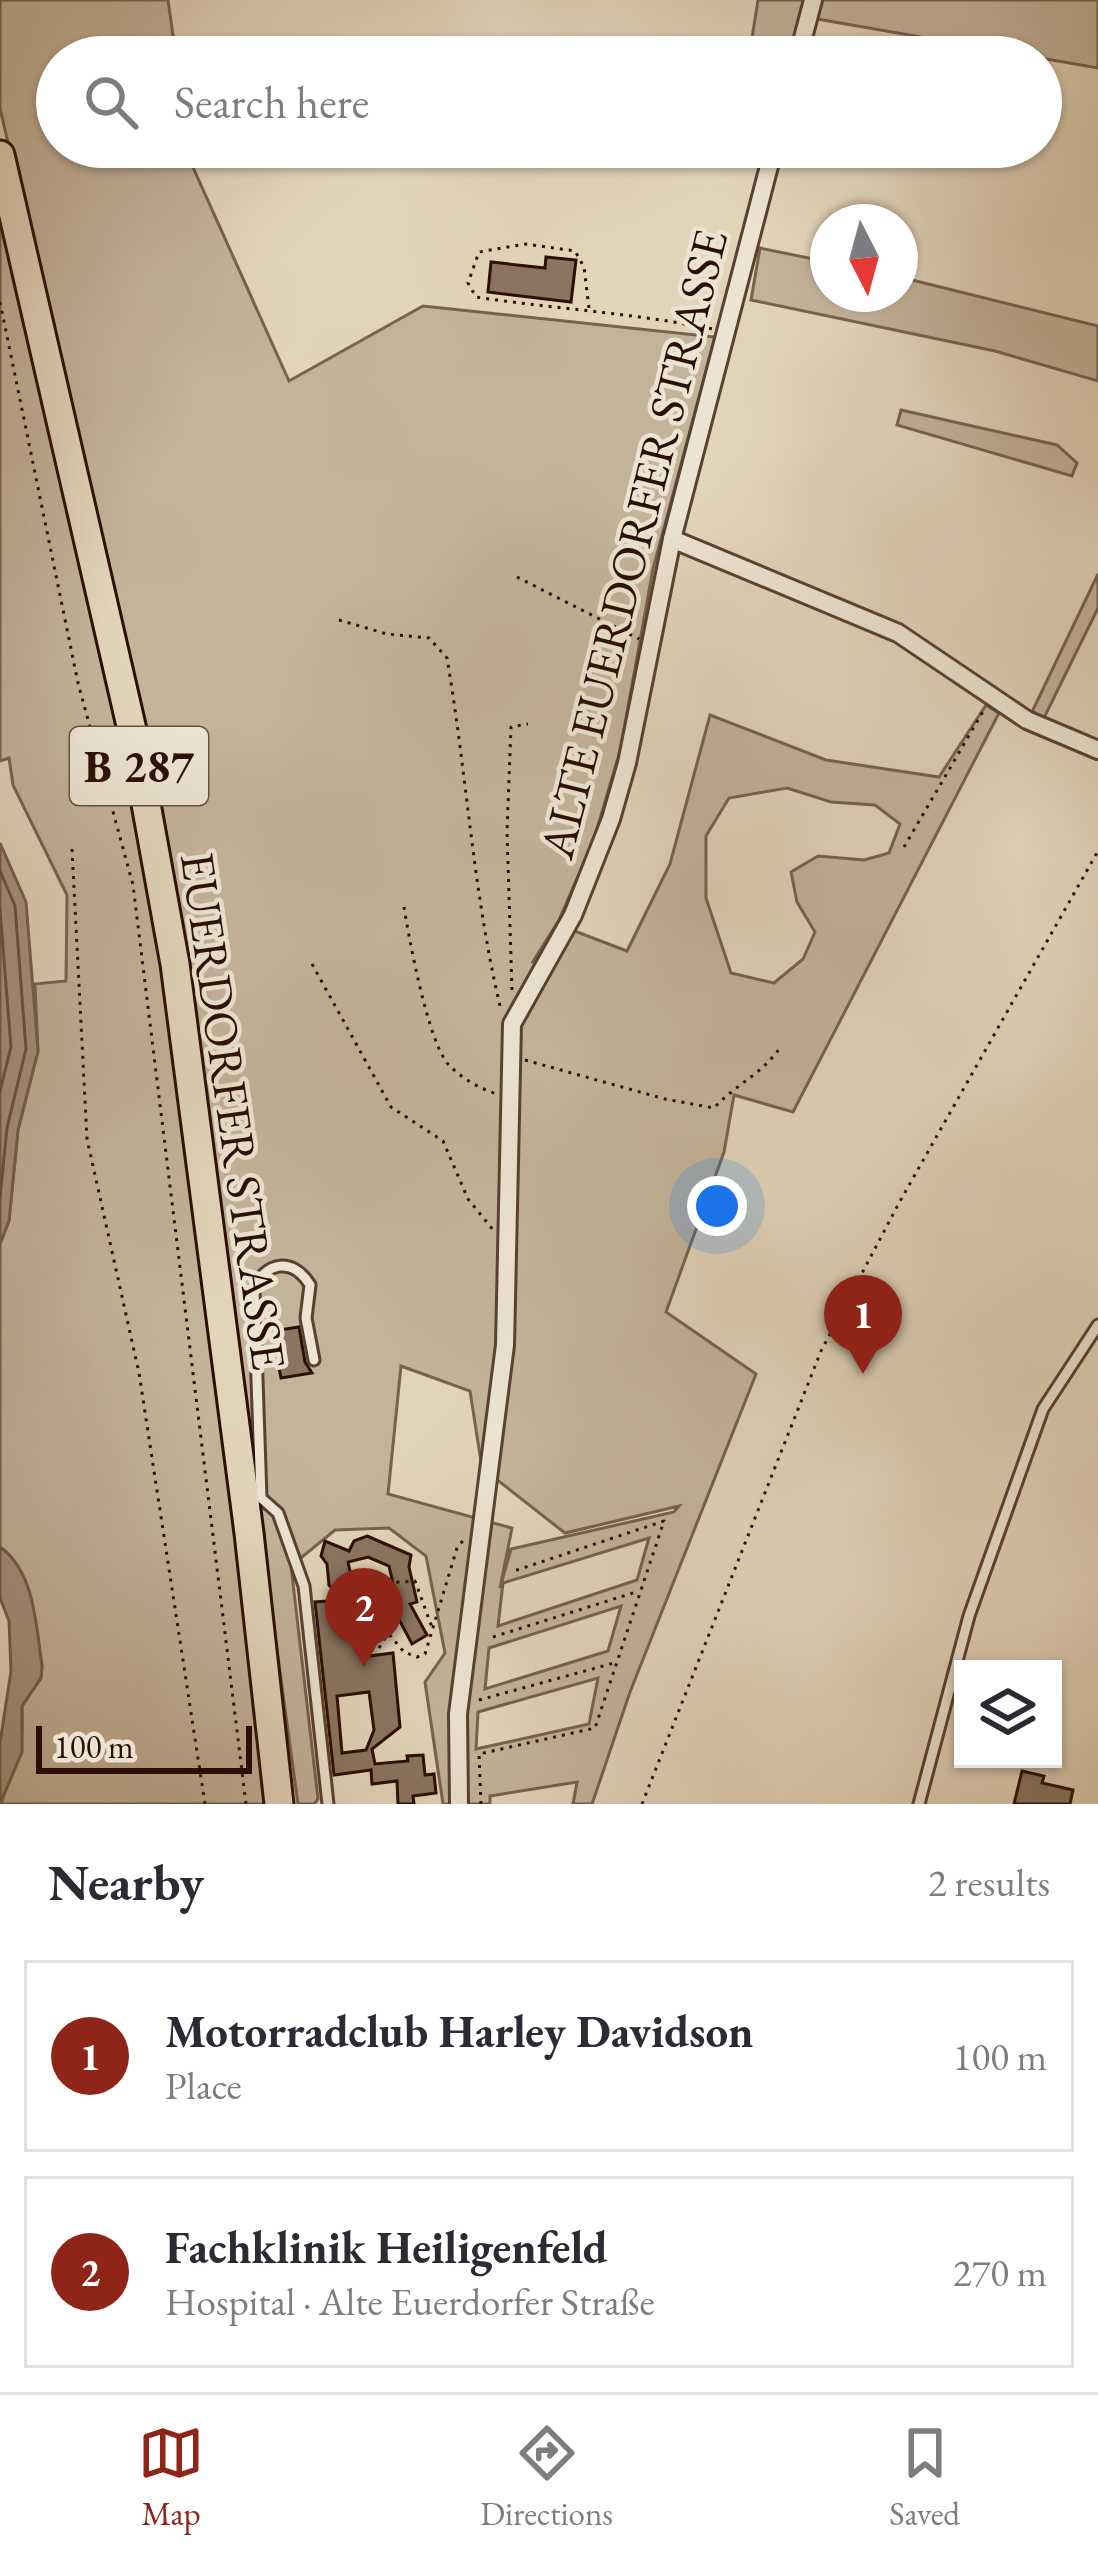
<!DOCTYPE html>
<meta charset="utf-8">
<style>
:root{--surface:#fff;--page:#f2f2f3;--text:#2b2b33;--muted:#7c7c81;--line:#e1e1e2;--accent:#8f2418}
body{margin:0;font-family:"EB Garamond",serif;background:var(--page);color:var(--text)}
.controls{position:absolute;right:36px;bottom:36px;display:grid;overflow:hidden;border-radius:0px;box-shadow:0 3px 9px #0004}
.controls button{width:108px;height:108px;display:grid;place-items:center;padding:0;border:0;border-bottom:3px solid var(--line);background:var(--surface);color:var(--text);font:60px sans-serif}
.compass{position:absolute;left:810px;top:204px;width:108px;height:108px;border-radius:50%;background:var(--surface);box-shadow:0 3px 9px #0004;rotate:174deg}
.scale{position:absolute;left:36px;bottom:30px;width:216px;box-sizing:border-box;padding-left:12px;border:6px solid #2b0f04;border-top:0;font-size:33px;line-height:42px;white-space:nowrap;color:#2b0f04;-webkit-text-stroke:9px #ece3d2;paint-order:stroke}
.you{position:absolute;left:717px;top:1206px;width:42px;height:42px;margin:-30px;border:9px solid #fff;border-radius:50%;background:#1a73e8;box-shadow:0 0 0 18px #1a73e833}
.badge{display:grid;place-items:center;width:78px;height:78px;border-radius:50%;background:var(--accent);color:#fff;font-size:39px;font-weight:700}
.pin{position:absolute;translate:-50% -99px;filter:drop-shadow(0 3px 6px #0008)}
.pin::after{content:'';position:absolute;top:63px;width:42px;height:36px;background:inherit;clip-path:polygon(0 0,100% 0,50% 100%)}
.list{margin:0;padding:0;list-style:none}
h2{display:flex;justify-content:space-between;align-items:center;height:156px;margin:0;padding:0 48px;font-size:51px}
h2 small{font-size:39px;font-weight:400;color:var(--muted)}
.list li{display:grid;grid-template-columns:78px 1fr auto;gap:36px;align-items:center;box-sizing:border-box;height:192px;margin:0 24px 24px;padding:0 24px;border:3px solid var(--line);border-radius:0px}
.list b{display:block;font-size:45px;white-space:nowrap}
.list p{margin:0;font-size:39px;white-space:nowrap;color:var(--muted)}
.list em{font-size:39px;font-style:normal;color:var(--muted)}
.icon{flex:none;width:66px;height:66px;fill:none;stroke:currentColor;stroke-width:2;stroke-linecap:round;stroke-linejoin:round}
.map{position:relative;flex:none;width:1098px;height:1804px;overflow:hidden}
.search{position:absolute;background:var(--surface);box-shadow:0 3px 9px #0004;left:36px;right:36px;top:36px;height:132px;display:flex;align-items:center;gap:30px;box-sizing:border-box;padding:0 42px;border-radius:66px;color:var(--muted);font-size:45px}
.sheet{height:588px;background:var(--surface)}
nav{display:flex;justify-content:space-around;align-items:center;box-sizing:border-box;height:168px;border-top:3px solid var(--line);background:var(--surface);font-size:33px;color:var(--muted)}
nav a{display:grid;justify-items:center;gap:6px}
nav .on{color:var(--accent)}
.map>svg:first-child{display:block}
.green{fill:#c3b39a;stroke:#77614f;stroke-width:3;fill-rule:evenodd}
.water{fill:#a4917b;stroke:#745d4b;stroke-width:3}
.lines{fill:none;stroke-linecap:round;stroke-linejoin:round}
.shore{stroke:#685040;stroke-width:3}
.building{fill:#8a7562;stroke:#2b0f04;stroke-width:3;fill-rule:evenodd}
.lane-casing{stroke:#594031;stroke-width:15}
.street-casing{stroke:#594031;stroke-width:22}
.primary-casing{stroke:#2b0f04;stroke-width:33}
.path{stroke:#2b0f04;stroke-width:3;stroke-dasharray:3 6;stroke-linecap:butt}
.lane{stroke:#ece3d2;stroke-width:9}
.street{stroke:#ece3d2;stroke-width:16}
.primary{stroke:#e2d4b9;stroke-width:27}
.labels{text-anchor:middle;stroke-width:9;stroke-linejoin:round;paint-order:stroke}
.shield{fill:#ece3d2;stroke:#654f42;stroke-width:3}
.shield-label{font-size:45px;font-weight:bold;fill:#2b0f04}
.street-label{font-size:48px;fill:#2b0f04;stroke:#ece3d2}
</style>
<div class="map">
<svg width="1098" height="1804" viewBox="0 0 1098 1804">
<rect width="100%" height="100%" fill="#e2d4b9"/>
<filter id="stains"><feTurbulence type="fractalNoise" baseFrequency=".00167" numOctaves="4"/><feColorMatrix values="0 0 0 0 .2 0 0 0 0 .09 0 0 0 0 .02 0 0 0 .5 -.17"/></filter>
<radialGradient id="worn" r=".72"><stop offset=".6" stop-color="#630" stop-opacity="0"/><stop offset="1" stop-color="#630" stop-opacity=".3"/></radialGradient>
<g class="green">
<path d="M 0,0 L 168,0 L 176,57 L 57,57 L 57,147 L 190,147 L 192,165 L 289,381 L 423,306 L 715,337 L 653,569 L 620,751 L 594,839 L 559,920 L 532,963 L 572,930 L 627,951 L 670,864 L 710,715 L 826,760 L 939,777 L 986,705 L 999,713 L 793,1112 L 734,1095 L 724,1152 L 666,1312 L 756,1374 L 630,1692 L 592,1804 L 573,1804 L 577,1782 L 490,1796 L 490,1804 L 443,1804 L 425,1682 L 445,1653 L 426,1556 L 389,1528 L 335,1530 L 291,1566 L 318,1799 L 314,1804 L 298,1804 L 164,821 L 0,108 ZM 787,788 L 831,802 L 875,805 L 900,824 L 889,853 L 864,860 L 818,856 L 791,872 L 797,902 L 815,932 L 803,959 L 774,983 L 731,973 L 706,898 L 706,836 L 729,798 ZM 401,1366 L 470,1391 L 482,1468 L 565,1533 L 679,1506 L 674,1512 L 511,1549 L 500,1588 L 512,1528 L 388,1494 ZM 649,1538 L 637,1580 L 498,1626 L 503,1583 ZM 621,1606 L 608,1651 L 485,1689 L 489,1648 ZM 598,1678 L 589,1724 L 476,1749 L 478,1712 Z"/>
<polygon points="758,0 1098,0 1098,68 800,16 789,57 749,57"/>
<path d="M 0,198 L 136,800 L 187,1118 L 268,1804 L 1,1804 L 22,1733 L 22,1706 L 41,1678 L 42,1666 C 35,1626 35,1573 0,1547 L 0,1244 L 9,1220 L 18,1130 L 38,1051 L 35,984 L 66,981 L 67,895 L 13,785 L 9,758 L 0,761 Z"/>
<polygon points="760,248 828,262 828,294 900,294 900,277 1098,326 1098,381 995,351 751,300"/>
<polygon points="901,410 1057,445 1077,463 1072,476 897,425"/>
<polygon points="1098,574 1098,608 1043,720 1030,716"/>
</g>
<g class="water">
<polygon points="0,843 26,902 38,1051 18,1130 9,1221 0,1244"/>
<path d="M 0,1547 C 35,1572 36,1626 42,1666 L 41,1678 L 22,1706 L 22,1752 L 0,1804 L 0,1743 L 11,1671 L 9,1621 L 0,1598 Z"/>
</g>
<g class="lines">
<g class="shore">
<polyline points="0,871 15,906 26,1049 7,1128 0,1197"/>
<polyline points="0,910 11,1047 0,1091"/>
</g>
</g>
<g class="building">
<polygon points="546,257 576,260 571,302 488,292 491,262 545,268"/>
<polygon points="299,1327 305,1362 312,1373 281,1378 278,1363 285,1362 279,1330"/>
<path d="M 367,1536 L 411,1555 L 409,1567 L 417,1602 L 410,1604 L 427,1635 L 412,1644 L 387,1597 L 395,1593 L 389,1566 L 368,1557 L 348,1562 L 353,1585 L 366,1598 L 369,1656 L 393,1653 L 400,1727 L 372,1749 L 375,1764 L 408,1761 L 407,1756 L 423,1755 L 425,1775 L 434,1774 L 436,1793 L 413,1796 L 414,1804 L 398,1804 L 397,1781 L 372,1784 L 371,1770 L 334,1775 L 315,1602 L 343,1600 L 329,1585 L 327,1564 L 321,1556 L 325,1541 L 349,1551 L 354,1541 ZM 369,1692 L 374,1730 L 366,1750 L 342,1753 L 337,1696 Z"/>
<polygon points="1022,1771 1044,1776 1042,1783 1073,1790 1070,1804 1014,1804"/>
</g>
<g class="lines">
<defs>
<g id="lane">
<path d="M 261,1498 L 254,1290 C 265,1261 293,1257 310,1285 L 306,1318 L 314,1360"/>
<polyline points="261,1498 278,1513 304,1586 328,1804"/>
<polyline points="919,1804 969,1616 1043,1409 1098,1325"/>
</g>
<g id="street">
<polyline points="798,57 813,0"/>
<polyline points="672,539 898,633 1027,720 1098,750"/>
<polyline points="459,1804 458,1714 505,1345 512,1024 573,915 611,819 627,763 672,539 774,147"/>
</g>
<polyline id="primary" points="0,155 135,743 175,964 249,1533 279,1804"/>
</defs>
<use href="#lane" class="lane-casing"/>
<use href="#street" class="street-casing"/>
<use href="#primary" class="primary-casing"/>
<g class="path">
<polyline points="0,302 78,683 133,885 246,1804"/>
<path d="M 589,308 L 584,267 L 575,251 L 526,244 L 479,252 L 468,283 L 476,297 C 556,309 633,313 713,329"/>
<polyline points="517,577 639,639"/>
<path d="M 339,620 L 387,634 L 429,638 L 447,658 C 467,775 473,894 501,1010"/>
<polyline points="904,847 985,708"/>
<polyline points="72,849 87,1139 139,1373 205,1804"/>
<path d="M 404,907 C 409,939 428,1041 448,1064 C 461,1078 480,1089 497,1094"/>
<polyline points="312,964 391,1107 443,1141 468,1199 494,1231"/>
<polyline points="512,990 507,832 511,727 528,724"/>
<path d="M 525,1060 L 665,1099 L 714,1108 C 735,1085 765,1072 781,1046"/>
<path d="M 361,1588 C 377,1581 398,1583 415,1581 L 433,1630"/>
<polyline points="372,1614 404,1652 417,1657 425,1654 457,1548 465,1538"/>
<polyline points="493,1637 636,1592"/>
<polyline points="379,1648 387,1635"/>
<polyline points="479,1700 614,1663"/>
<polyline points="481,1804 479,1754 595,1728 664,1521 511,1572"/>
<polyline points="642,1804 821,1351 899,1203 1098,851"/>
</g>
<use href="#lane" class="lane"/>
<use href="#street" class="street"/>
<use href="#primary" class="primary"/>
</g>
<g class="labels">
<rect class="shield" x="70" y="727" width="138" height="78" rx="9"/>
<g class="shield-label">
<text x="139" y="782">B 287</text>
</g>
<g class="street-label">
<text transform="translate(633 544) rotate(-76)" y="17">ALTE EUERDORFER STRASSE</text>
<text transform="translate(234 1111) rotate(82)" y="17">EUERDORFER STRASSE</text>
</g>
</g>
<rect width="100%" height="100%" filter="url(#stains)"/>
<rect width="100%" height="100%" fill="url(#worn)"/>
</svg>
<div class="controls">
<button><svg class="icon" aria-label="layers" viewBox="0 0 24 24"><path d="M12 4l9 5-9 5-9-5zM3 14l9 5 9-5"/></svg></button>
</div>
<svg class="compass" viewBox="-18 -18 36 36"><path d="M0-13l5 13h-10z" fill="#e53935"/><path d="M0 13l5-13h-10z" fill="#7c7c81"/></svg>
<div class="scale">100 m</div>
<div class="you"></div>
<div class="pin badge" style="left:863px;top:1374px">1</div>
<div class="pin badge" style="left:364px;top:1667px">2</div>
<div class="search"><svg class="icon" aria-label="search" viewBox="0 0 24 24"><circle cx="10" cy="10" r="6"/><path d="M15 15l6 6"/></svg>Search here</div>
</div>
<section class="sheet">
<h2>Nearby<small>2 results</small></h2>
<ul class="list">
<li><span class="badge">1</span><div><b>Motorradclub Harley Davidson</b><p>Place</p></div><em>100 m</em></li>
<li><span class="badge">2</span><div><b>Fachklinik Heiligenfeld</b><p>Hospital · Alte Euerdorfer Straße</p></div><em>270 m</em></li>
</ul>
</section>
<nav>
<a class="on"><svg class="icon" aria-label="map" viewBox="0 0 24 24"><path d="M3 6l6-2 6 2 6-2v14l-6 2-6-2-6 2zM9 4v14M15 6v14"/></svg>Map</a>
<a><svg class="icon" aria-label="directions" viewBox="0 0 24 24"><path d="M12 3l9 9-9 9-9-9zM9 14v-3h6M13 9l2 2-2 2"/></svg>Directions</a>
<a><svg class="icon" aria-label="saved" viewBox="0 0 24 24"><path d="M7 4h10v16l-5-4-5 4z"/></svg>Saved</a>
</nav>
